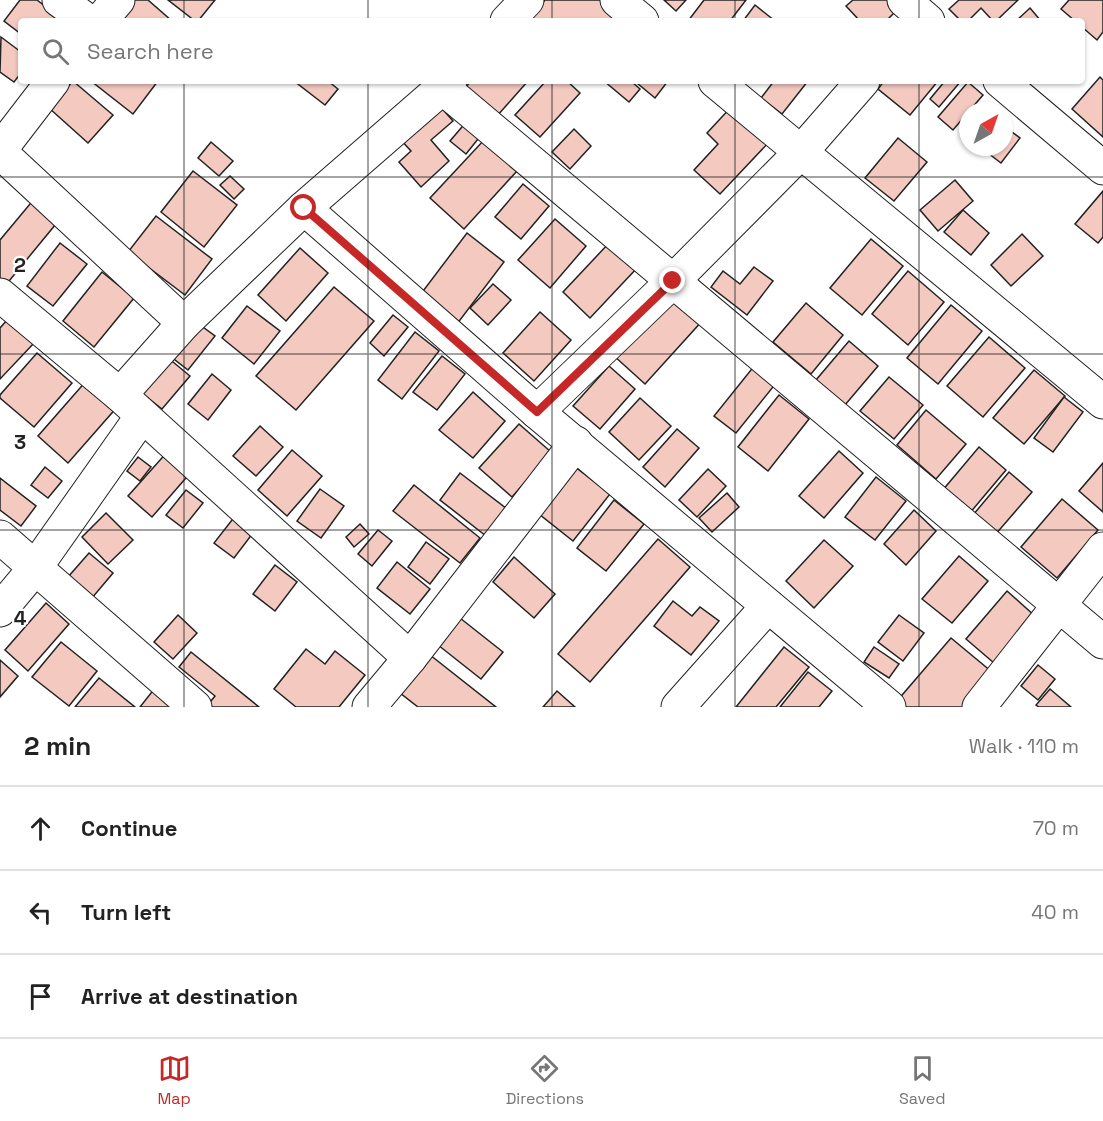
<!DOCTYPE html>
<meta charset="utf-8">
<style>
:root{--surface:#fff;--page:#f2f2f2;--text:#222;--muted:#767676;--line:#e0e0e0;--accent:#c62828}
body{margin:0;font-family:"Space Grotesk",sans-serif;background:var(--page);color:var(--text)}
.compass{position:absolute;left:959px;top:102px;width:54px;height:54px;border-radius:50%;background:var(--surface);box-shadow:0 2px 4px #0004;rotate:40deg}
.stop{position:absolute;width:18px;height:18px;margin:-14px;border:4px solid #c62828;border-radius:50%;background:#fff}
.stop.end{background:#c62828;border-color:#fff;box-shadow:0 2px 6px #0008}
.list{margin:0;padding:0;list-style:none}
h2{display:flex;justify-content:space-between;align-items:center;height:78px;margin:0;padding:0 24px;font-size:26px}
h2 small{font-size:20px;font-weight:400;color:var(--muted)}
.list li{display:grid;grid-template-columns:39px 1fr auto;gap:18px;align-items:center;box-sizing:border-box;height:84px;padding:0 24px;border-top:2px solid var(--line)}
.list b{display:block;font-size:22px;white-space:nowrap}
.list em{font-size:20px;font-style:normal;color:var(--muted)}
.icon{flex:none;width:33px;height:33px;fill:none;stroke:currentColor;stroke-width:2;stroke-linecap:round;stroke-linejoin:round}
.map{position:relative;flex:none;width:1103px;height:707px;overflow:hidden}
.search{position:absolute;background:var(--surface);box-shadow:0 2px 4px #0004;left:18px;right:18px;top:18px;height:66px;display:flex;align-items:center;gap:15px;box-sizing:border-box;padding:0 21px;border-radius:6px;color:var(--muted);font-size:22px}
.sheet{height:330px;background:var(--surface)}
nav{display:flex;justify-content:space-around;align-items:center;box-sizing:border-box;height:84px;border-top:2px solid var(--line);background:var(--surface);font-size:16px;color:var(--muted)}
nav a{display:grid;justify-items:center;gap:3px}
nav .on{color:var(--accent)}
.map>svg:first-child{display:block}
.building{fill:#f3c9c0;stroke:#222;stroke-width:1.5}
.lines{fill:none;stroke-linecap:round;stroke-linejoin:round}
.minor-casing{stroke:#222;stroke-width:35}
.minor{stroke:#fff;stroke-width:33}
.route{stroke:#c62828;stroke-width:8}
.grid{fill:none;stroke:#222;stroke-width:1.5;stroke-opacity:0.55}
.grid-label{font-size:20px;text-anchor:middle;font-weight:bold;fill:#222;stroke:#fff;stroke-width:4.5;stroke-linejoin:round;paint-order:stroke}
</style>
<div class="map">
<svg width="1103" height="707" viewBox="0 0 1103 707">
<rect width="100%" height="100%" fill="#fff"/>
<g class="building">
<polygon points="20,0 37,0 64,21 21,21 21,34 4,21"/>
<polygon points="128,0 148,0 172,21 109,21"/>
<polygon points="168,0 215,0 198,21 195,21"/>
<polygon points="545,0 610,0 638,21 534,21 530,17"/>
<polygon points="664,0 686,0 676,11"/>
<polygon points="704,0 746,0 730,21 688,21"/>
<polygon points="853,0 888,0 897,10 886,21 860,21 846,6"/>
<polygon points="959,0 1018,0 996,21 993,21 981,8 968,21 961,21 949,9"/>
<polygon points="1069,0 1103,0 1103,32 1097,40 1082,27 1082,21 1075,21 1061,9"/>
<polygon points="755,5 775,21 743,21"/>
<polygon points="1030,8 1041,21 1016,21"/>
<polygon points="1,37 21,52 21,73 14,82 0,72"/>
<polygon points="1100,77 1103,80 1103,137 1072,109"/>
<polygon points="73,81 113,115 88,143 49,108"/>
<polygon points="91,81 158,81 133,114"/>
<polygon points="294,81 328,81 338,89 325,105"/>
<polygon points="471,81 528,81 497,116 465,88"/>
<polygon points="546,81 567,81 580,93 540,137 515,115"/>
<polygon points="604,81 631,81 640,89 629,102"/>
<polygon points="639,81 668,81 655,98 637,83"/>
<polygon points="774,81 808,81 782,114 761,98"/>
<polygon points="884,81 938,81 910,115 878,89"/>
<polygon points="945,81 961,81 939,107 930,99"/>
<polygon points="968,82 983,95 953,130 938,117"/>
<polygon points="438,104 453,121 431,140 449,161 421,187 399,162 411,151 399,138"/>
<polygon points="733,105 771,140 720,194 694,170 718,144 707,133"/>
<polygon points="467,121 482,134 466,154 450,141"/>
<polygon points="1004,126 1020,138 1001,163 980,147 1004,147"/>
<polygon points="574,129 591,146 570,169 552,152"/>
<polygon points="898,138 927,162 894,201 865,178"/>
<polygon points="484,140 517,171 464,229 430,198"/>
<polygon points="211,142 233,161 219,176 198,158"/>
<polygon points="193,171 237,205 204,247 161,212"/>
<polygon points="230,176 244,189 234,199 220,185"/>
<polygon points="955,180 973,201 938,231 920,210"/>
<polygon points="523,184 549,206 521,239 495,217"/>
<polygon points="1103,191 1103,237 1098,243 1075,224"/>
<polygon points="35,198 60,219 5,286 0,282 0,240"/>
<polygon points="963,210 989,233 971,255 944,232"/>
<polygon points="156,216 212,259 185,295 128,252"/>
<polygon points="555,219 586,246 550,288 518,260"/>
<polygon points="467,233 504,262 457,324 420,295"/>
<polygon points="1022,234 1043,256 1011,286 991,265"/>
<polygon points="871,239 903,266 862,315 830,288"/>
<polygon points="60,243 87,264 53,306 27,286"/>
<polygon points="609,243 637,268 590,318 563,292"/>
<polygon points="300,248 328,273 286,321 258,295"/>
<polygon points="754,267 773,281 747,315 711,287 723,271 740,284"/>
<polygon points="908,271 944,302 908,345 872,314"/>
<polygon points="102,272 134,298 94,347 63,321"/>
<polygon points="493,284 511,300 488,325 470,308"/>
<polygon points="334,287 374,321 296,410 256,376"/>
<polygon points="670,291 703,320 645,384 613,355"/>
<polygon points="806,303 843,335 811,374 773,342"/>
<polygon points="951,305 982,331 938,384 907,358"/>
<polygon points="247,306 280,331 254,364 222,338"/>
<polygon points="540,312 571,340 534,381 503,353"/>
<polygon points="393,315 408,327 384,356 370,343"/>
<polygon points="8,319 34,343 0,379 0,328"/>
<polygon points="196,322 215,336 188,370 170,356"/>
<polygon points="415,332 439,351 402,399 378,380"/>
<polygon points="989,337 1025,368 983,417 947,386"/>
<polygon points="849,341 878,366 845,405 816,380"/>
<polygon points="37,353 72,383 34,427 0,398 0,395"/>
<polygon points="442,356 465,374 437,410 413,392"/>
<polygon points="167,357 190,376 162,409 139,391"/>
<polygon points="755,365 777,382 736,433 714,416"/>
<polygon points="609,366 635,389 600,429 573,406"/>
<polygon points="1034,370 1065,396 1024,444 993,418"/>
<polygon points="212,374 231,390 208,420 188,404"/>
<polygon points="889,377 923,405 894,439 860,411"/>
<polygon points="87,380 118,406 68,463 38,436"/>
<polygon points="473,392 505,421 473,458 439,430"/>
<polygon points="779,395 809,419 768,471 738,447"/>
<polygon points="1064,397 1083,412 1053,452 1034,438"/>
<polygon points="640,398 671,426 639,460 609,432"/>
<polygon points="926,410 966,444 936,479 897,445"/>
<polygon points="519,424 551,452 512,497 479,468"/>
<polygon points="260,426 283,447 256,476 233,456"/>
<polygon points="677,429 699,448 665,487 643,467"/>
<polygon points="979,447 1006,470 969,514 942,491"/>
<polygon points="169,450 192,471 152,517 128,496"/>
<polygon points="292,450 322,476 287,516 258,490"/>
<polygon points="839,451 863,473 824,518 799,496"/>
<polygon points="138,457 151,467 140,481 127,471"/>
<polygon points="570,463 610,494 573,541 534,510"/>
<polygon points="1103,463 1103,512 1079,491"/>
<polygon points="45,467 62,481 48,498 31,485"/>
<polygon points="708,469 726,486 697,517 679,500"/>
<polygon points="1009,472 1032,492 995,535 973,515"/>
<polygon points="460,473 507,509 486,536 440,500"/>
<polygon points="876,477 906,501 875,540 845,517"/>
<polygon points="0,478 36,506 21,526 0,510"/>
<polygon points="414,485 480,538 460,563 393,511"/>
<polygon points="320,489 344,506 321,538 297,521"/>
<polygon points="186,490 203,503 183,528 166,515"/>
<polygon points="727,493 739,507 712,532 699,518"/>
<polygon points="1062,499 1098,530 1057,578 1021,547"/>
<polygon points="614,500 644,524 606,571 577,548"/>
<polygon points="914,510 936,531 906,565 884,544"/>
<polygon points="239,511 259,525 234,558 214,543"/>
<polygon points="106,513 133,540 108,564 82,537"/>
<polygon points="360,524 369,534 354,547 346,537"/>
<polygon points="378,530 392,541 372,566 358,554"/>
<polygon points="658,539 690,567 590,682 558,654"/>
<polygon points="824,540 853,566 814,608 786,581"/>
<polygon points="426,542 449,559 430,584 408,567"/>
<polygon points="89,553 113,573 92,598 68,577"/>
<polygon points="959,556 988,581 952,623 922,599"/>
<polygon points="514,557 555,594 534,618 493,582"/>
<polygon points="397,562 430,589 410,614 377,588"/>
<polygon points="275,565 297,582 275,611 253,594"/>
<polygon points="1007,591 1035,616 994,663 966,639"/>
<polygon points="673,601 692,616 700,607 719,621 691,655 654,626"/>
<polygon points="46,603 69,624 28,671 5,650"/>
<polygon points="178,615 197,633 173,659 154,642"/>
<polygon points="899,615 924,633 903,661 878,642"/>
<polygon points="460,618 503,652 481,679 438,645"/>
<polygon points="951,638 992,672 963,707 904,707 897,701"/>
<polygon points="61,642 97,671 69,706 32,677"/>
<polygon points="784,647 809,667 776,707 736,707"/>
<polygon points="874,647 899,664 889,678 864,662"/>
<polygon points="306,649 325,664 335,651 365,675 339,707 296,707 274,689"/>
<polygon points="425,651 496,707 418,707 395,689"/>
<polygon points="191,652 259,707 206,707 215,696 179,667"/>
<polygon points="0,660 18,676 0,697"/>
<polygon points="1038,665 1055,679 1038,700 1021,686"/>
<polygon points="808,672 832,691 819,707 780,707"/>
<polygon points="99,678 135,707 75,707"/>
<polygon points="155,688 179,707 140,707"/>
<polygon points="1050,689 1071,707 1039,707 1036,705"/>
<polygon points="557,691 575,707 543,707"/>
</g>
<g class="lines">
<defs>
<g id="minor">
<polyline points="59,0 88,21"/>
<polyline points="617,0 642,21"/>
<polyline points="904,0 928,21"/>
<polyline points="100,21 118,0"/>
<polyline points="507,21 527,0"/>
<polyline points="450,81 304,208 537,412 889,707"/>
<polyline points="715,81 1103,402"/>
<polyline points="1000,81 1103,168"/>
<polyline points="443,88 1103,642"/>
<polyline points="0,150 53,81"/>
<polyline points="0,152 184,323"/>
<polyline points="0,295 120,395 410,658"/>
<polyline points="120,395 184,323 304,208"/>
<polyline points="537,412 673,281 801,152 863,81"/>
<polyline points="0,537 195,707"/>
<polyline points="0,610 35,568 142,416"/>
<polyline points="369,707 410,658 576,443"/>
<polyline points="678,707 768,606"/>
<polyline points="979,707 1103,549"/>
</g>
</defs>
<use href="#minor" class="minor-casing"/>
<use href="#minor" class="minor"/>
</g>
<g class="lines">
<polyline class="route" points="304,208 537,412 673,281"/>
</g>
<path class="grid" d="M 184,0 L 184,21M 368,0 L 368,21M 552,0 L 552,21M 735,0 L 735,21M 919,0 L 919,21M 184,81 L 184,707M 368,81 L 368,707M 552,81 L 552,707M 735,81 L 735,707M 919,81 L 919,707M 0,177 L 1103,177M 0,354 L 1103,354M 0,530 L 1103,530"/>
<g class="grid-label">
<text x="20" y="272">2</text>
<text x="20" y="449">3</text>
<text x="20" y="625">4</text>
</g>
</svg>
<svg class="compass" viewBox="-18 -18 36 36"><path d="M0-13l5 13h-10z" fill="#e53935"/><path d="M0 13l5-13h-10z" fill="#767676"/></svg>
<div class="stop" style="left:304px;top:208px"></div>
<div class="stop end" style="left:673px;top:281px"></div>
<div class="search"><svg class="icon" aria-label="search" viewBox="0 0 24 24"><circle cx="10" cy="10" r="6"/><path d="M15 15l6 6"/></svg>Search here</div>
</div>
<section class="sheet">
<h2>2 min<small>Walk · 110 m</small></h2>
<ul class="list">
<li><svg class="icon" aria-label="ahead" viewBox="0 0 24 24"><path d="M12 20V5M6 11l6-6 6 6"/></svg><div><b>Continue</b></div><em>70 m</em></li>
<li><svg class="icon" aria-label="left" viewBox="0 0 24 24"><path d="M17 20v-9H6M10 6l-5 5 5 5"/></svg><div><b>Turn left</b></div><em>40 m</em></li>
<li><svg class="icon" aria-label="arrive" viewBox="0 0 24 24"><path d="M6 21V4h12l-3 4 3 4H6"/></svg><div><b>Arrive at destination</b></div></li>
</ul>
</section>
<nav>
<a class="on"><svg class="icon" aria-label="map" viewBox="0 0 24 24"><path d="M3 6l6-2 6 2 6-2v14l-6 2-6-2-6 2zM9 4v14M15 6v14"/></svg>Map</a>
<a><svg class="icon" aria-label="directions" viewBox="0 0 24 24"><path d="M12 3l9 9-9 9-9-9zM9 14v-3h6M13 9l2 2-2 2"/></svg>Directions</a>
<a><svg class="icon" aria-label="saved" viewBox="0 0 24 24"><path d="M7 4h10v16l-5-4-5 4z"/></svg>Saved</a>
</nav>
